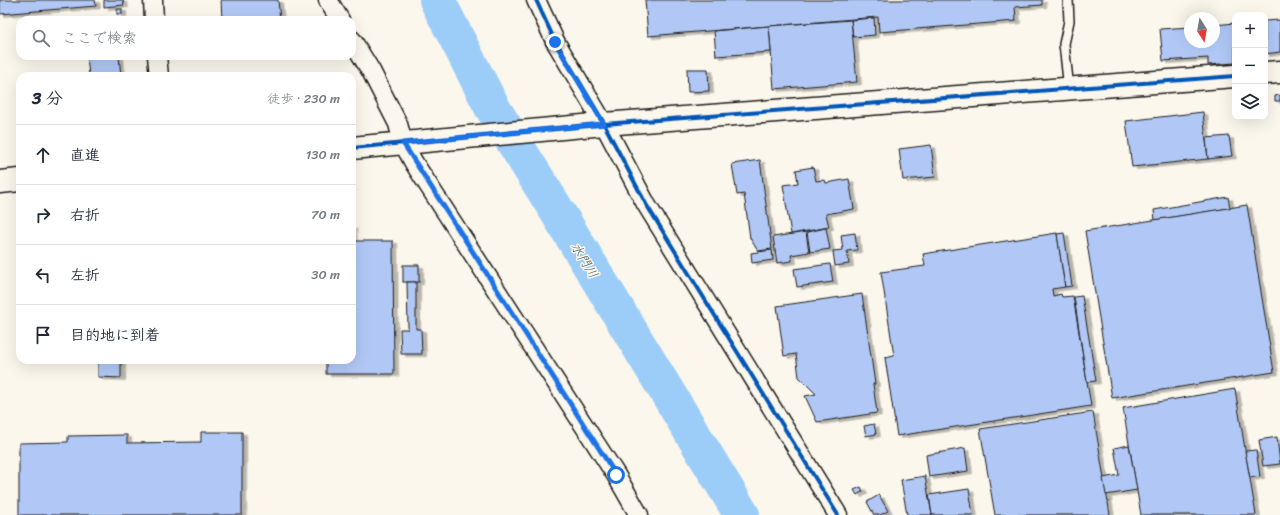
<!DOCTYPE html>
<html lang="ja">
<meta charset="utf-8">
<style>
:root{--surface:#fff;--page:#f2f2f3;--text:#1f2937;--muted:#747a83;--line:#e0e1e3}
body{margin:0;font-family:Sriracha,"Klee One",sans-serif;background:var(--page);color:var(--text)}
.controls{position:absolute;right:12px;top:12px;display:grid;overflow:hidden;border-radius:8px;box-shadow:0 4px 16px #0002}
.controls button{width:36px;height:36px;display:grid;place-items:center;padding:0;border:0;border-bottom:1px solid var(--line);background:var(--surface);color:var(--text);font:20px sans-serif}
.compass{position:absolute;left:1184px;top:12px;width:36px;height:36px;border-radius:50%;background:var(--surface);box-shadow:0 4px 16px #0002;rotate:169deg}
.stop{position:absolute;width:12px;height:12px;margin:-9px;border:3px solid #1a73e8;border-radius:50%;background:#fff}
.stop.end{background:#1a73e8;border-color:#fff;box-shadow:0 1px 4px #0008}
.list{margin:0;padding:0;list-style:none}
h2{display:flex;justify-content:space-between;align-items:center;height:52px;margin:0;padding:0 16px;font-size:17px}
h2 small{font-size:13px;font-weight:400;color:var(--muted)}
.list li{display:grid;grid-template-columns:26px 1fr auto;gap:12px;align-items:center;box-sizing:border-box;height:60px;padding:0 16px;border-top:1px solid var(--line)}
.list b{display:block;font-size:15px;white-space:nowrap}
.list em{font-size:13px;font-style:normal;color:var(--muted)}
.icon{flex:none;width:22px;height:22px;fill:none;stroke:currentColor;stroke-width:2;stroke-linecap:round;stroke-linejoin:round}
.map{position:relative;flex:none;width:1280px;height:515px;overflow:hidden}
.search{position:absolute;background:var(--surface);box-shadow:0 4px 16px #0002;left:16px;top:16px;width:340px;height:44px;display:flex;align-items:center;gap:10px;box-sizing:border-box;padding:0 14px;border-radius:12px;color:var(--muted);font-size:15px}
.panel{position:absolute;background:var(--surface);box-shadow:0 4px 16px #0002;left:16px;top:72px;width:340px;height:292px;border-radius:12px}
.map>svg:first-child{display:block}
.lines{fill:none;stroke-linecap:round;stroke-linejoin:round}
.river{stroke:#9ccdf8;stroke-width:36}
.building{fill:#b1c8f6;stroke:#1c1c1c;filter:url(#shadow)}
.lane-casing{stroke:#1c1c1c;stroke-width:12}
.street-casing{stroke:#1c1c1c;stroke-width:21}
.secondary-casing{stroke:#1c1c1c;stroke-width:25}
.lane{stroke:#fbf7ec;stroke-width:9}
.street{stroke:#fbf7ec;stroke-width:18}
.secondary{stroke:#fbf7ec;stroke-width:22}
.cycleway-casing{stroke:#fbf7ec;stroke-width:6}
.cycleway{stroke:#0057b8;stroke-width:4}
.route{stroke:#1a73e8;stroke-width:5}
.labels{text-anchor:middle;stroke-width:3;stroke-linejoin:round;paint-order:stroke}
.water-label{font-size:13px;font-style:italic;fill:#495a69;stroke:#fbf7ec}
</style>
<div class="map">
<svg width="1280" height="515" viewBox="0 0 1280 515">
<defs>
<filter id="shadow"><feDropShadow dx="4.5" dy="2.5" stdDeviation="0" flood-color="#0004"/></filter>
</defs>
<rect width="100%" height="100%" fill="#fbf7ec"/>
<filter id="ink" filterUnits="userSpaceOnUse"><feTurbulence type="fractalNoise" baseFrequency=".025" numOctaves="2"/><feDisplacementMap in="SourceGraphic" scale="8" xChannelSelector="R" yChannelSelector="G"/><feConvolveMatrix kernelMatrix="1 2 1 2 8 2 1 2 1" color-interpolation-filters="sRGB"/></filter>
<g filter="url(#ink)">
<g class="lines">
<polyline class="river" points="437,0 492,107 557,211 742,515"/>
</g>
<g class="building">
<polygon points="0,0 95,0 96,6 0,14"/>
<polygon points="104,0 123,0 124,5 104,7"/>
<polygon points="221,0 278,0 280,20 222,20"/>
<polygon points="645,0 1042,0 1042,5 1015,7 1016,21 879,32 878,17 648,36"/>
<rect x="117" y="9" width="5" height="5"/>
<polygon points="874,18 875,35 853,37 851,20"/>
<polygon points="851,20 857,82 774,89 769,26"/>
<polygon points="1280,20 1280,52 1265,54 1265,21"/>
<polygon points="1235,23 1235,63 1208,65 1208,58 1163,61 1160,29 1190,27 1190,42 1214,42 1214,25"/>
<polygon points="769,26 771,52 716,56 714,31"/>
<polygon points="87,56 119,56 121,76 89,76"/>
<polygon points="687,69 708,69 709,91 688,92"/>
<polygon points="1280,95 1280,101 1275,101 1275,96"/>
<polygon points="1203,112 1208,159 1132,167 1126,121"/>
<polygon points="1229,136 1232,156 1208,159 1206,138"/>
<polygon points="931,145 935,177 903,180 899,149"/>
<polygon points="760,160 772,249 758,251 750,238 744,194 737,195 732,164"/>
<polygon points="813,167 816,181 825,180 826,183 849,179 854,209 826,214 829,227 791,234 783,185 798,183 796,170"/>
<polygon points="1228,197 1230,208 1155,220 1154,210"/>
<polygon points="1247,205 1274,372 1112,398 1085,231"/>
<polygon points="352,226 353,241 393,241 394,374 326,374 326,360 352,360"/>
<polygon points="826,228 830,249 810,252 807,232"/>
<polygon points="806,232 809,252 791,255 792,261 777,263 773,237"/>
<polygon points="855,233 857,250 847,251 849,264 835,266 833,251 843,250 841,235"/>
<polygon points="1057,233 1065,287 1052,289 1053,296 1061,294 1062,297 1073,296 1091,406 897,436 885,358 894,356 881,272 925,266 923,254"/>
<polygon points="1064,233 1072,286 1065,287 1057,234"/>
<polygon points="772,250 773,260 752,263 751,253"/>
<polygon points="830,264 833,282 797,287 794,269"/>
<rect x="403" y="265" width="16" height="17"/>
<polygon points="407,282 416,282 416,329 421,329 422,354 401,354 400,329 408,329"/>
<polygon points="862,294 875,384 873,384 877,413 817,422 805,396 816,394 799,377 796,354 784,356 777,306"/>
<polygon points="1082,296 1096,381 1087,382 1074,297"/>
<polygon points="98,360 121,360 121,378 98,377"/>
<polygon points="1235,389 1256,515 1141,515 1123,408"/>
<polygon points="1093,412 1110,515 995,515 980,429"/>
<polygon points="874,424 876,434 866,436 864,426"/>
<polygon points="201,432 242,432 242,515 19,515 19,443 68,442 68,436 127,435 127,443 201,442"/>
<polygon points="1277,437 1280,464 1263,466 1259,440"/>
<polygon points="1129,445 1137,490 1106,495 1103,478 1119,475 1114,448"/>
<polygon points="965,448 968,471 929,477 926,455"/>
<polygon points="1256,450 1260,476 1250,478 1245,451"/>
<polygon points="925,476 932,515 907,515 901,480"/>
<polygon points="861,487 863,491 857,495 854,490"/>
<polygon points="969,489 973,515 932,515 929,495"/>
<polygon points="879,495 888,511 880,515 874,515 867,502"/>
</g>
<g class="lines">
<defs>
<polyline id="lane" points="1068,0 1069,21 1064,44 1069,89"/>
<g id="street">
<polyline points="153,0 154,20"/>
<polyline points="328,0 340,20"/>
<polyline points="536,0 555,41 604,124 646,204 838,515"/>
<polyline points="352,40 371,71 398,124 403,143 414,163 616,475 639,515"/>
<polyline points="157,56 159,76"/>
</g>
<g id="secondary">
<polyline points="1265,73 1280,72"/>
<polyline points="352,148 604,124 1235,76"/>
<polyline points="0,182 20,180"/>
</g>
</defs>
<use href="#lane" class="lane-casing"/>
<use href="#street" class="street-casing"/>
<use href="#secondary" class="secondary-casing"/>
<use href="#lane" class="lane"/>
<use href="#street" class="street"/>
<use href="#secondary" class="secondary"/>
<defs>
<g id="cycleway">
<polyline points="536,0 555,41 604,124 646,204 838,515"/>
<polyline points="352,148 604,124 1235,76"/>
</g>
</defs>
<use href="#cycleway" class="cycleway-casing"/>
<use href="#cycleway" class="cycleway"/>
</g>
</g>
<g class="lines" filter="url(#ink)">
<polyline class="route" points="555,42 604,124 403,143 616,475"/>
</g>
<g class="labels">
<g class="water-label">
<text transform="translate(585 260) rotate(58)" y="5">水門川</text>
</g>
</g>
</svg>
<div class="controls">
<button>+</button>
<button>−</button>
<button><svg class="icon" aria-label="layers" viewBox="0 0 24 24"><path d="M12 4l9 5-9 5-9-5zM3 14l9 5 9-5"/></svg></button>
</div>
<svg class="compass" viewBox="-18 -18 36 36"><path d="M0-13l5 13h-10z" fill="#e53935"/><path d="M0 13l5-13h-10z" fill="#747a83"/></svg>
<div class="stop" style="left:616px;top:475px"></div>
<div class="stop end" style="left:555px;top:42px"></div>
<div class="search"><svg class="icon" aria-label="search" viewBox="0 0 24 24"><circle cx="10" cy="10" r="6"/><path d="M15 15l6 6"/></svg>ここで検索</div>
<section class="panel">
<h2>3 分<small>徒歩 · 230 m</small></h2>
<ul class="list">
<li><svg class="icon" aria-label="ahead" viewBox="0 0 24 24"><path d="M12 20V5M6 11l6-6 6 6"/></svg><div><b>直進</b></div><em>130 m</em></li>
<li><svg class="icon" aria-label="right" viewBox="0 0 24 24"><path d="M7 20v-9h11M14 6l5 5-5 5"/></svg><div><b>右折</b></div><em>70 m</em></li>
<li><svg class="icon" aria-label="left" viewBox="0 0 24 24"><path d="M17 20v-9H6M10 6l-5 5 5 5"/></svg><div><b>左折</b></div><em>30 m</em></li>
<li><svg class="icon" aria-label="arrive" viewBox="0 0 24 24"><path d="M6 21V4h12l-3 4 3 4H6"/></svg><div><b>目的地に到着</b></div></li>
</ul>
</section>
</div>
